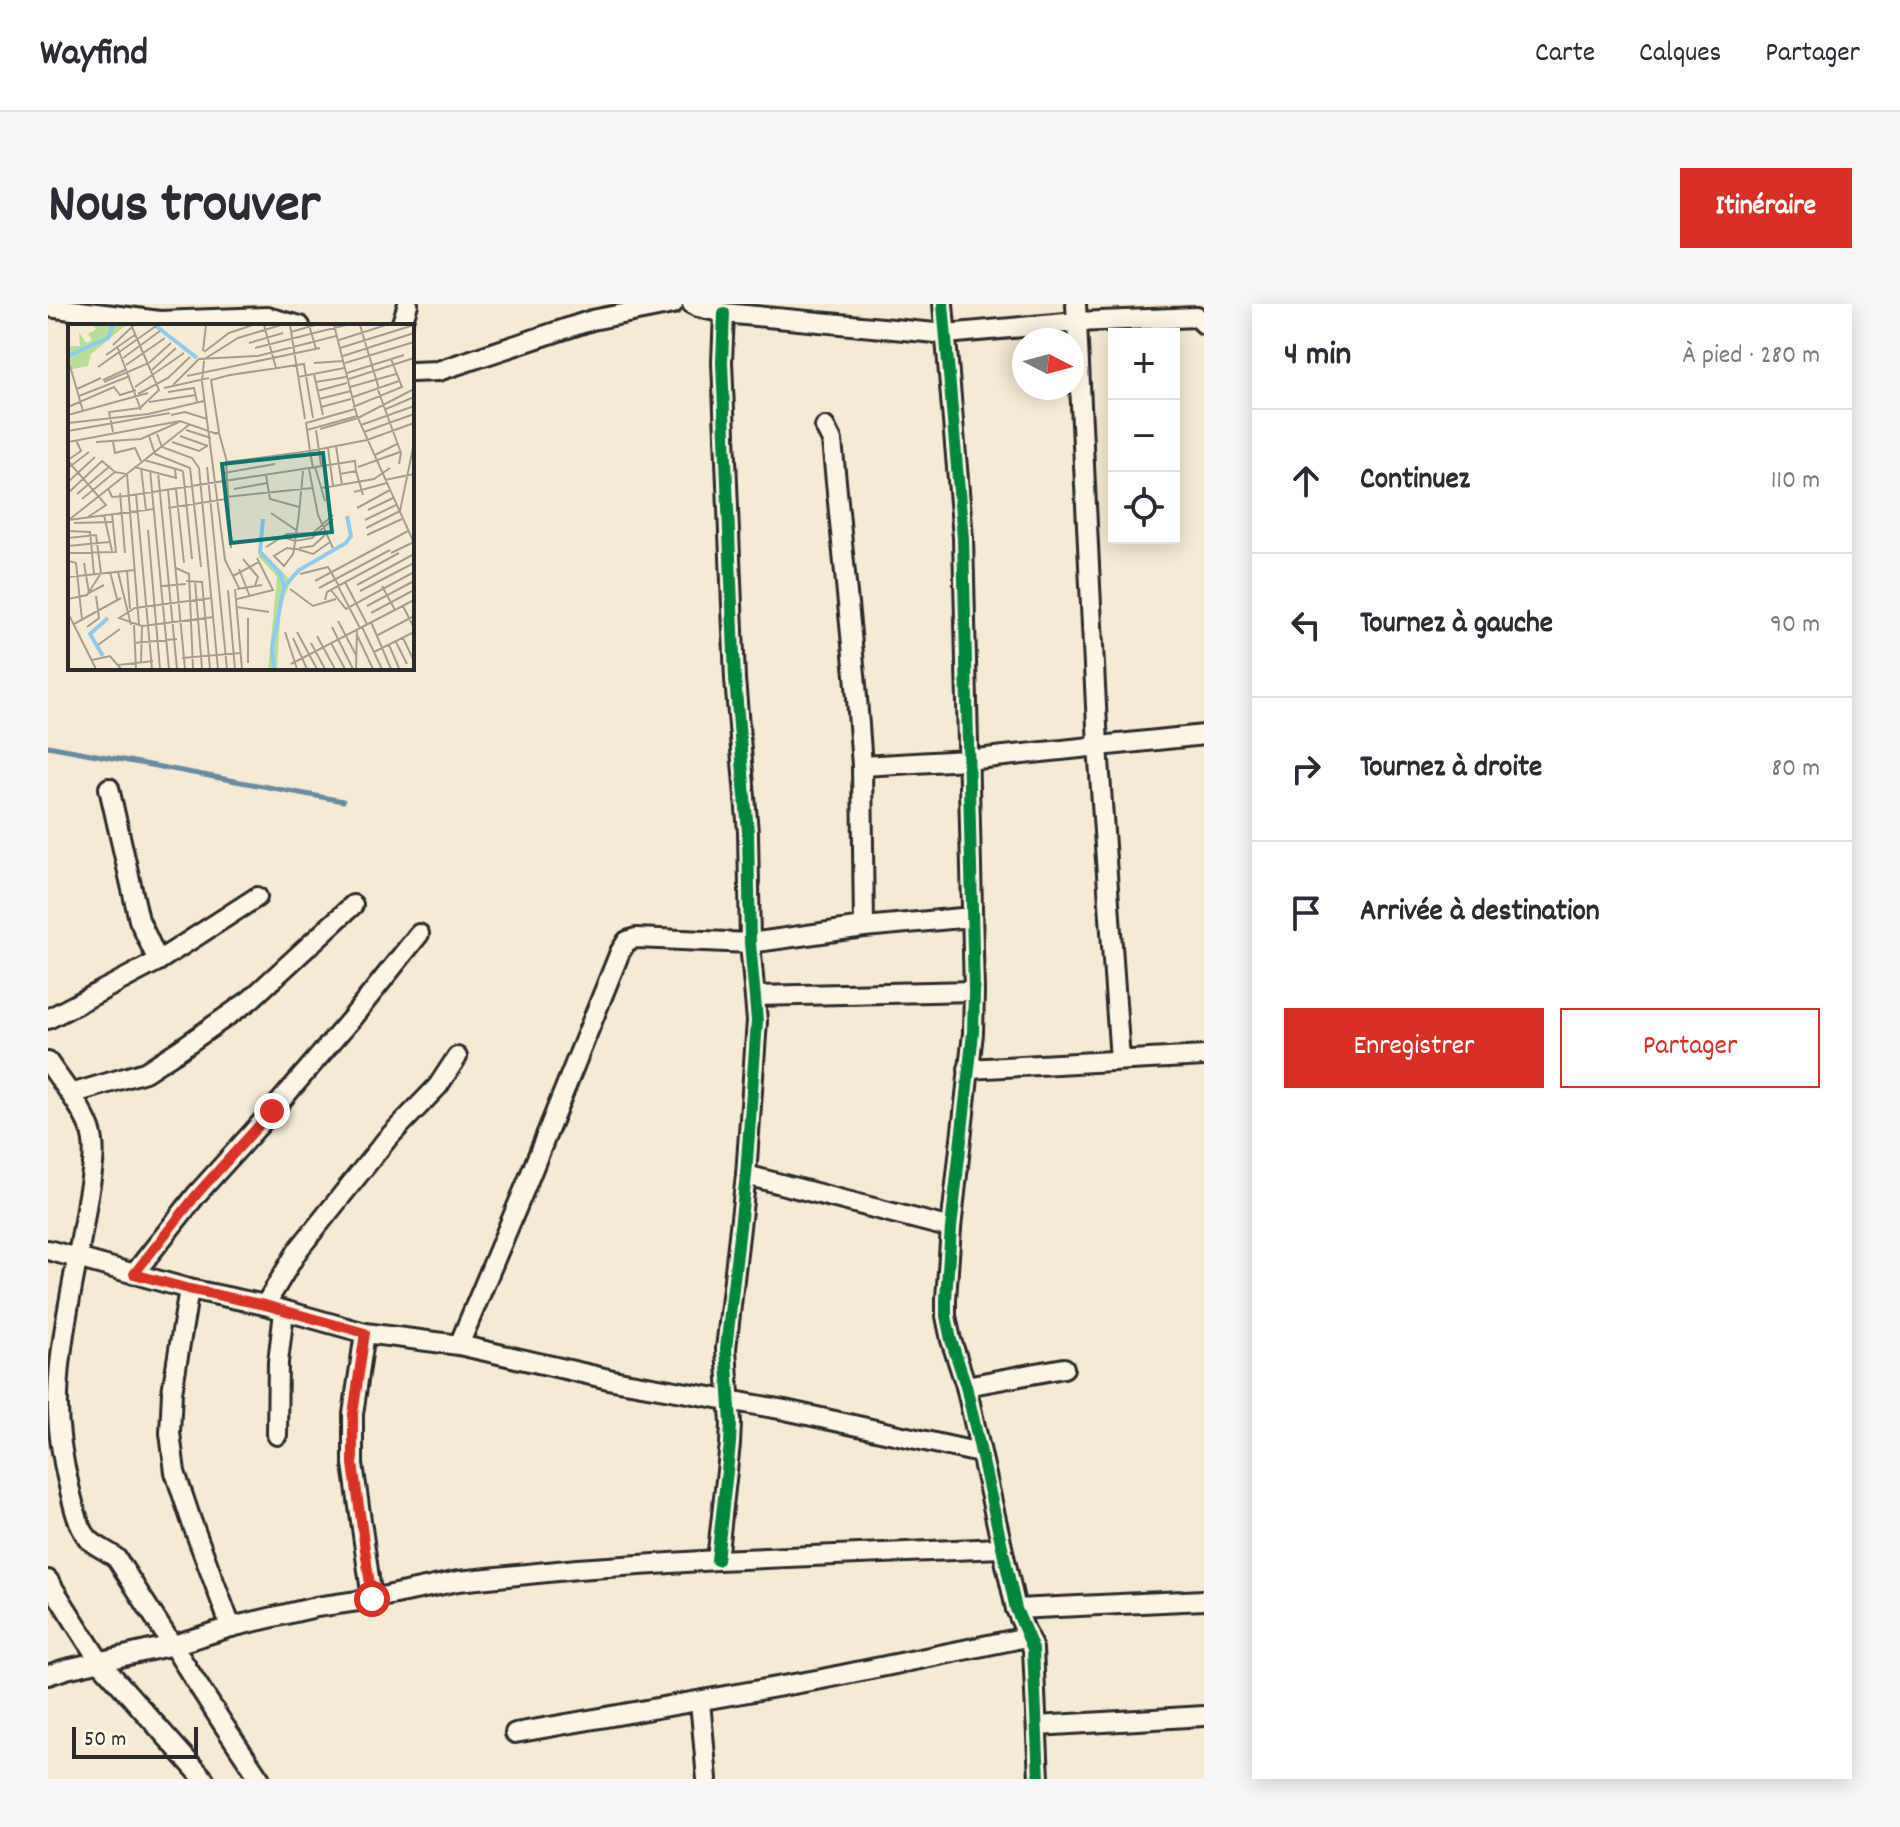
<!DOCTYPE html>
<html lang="fr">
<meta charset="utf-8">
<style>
:root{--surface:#fff;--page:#f7f7f7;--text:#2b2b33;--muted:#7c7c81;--line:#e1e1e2;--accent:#d93025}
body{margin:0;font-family:Dekko,sans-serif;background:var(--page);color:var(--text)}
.controls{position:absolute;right:24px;top:24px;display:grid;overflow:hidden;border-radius:0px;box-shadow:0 4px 20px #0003}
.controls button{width:72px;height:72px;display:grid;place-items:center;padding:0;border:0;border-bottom:2px solid var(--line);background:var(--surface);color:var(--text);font:40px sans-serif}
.compass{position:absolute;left:964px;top:24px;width:72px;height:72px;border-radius:50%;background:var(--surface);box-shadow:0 4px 20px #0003;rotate:96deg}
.scale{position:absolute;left:24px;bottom:20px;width:126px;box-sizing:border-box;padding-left:8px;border:4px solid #2b2b2b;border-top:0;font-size:22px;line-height:28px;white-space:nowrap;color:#2b2b2b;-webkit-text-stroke:6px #fcf5e5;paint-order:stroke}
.stop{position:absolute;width:24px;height:24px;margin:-18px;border:6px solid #d93025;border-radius:50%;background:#fff}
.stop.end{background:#d93025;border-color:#fff;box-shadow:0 2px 8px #0008}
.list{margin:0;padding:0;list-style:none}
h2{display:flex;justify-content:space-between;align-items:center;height:104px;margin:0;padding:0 32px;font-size:34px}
h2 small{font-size:26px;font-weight:400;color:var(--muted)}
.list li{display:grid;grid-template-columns:52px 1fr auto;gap:24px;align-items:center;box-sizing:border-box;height:144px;padding:0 32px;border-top:2px solid var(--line)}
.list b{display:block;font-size:30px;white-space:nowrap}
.list em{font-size:26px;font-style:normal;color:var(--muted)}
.actions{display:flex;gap:16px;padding:24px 32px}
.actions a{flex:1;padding:18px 0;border:2px solid var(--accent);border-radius:0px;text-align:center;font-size:28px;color:var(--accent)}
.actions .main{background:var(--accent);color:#fff}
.icon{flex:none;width:44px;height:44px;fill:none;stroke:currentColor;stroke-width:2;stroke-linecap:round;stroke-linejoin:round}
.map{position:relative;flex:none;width:1156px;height:1475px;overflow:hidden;border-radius:0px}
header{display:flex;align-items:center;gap:48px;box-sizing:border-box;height:112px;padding:0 40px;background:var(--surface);border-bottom:2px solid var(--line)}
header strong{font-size:38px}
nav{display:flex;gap:44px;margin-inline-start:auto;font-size:28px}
.intro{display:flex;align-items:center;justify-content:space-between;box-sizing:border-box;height:192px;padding:0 48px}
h1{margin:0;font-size:56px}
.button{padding:20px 36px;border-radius:0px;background:var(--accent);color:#fff;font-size:28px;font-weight:700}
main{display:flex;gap:48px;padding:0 48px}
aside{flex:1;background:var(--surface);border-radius:0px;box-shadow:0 4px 20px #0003}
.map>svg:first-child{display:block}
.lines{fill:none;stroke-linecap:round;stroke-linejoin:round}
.stream{stroke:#678ba1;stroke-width:5}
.minor-casing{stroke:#2b2b2b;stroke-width:24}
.minor{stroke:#fcf5e5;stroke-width:18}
.cycleway-casing{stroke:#fcf5e5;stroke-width:17}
.cycleway{stroke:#00873e;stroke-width:12}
.route{stroke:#d93025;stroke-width:10}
.inset-river{fill:none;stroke:#8fcbef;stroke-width:4}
.inset-road{fill:none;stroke:#a59e90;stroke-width:2}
.view{fill:#0f766e;fill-opacity:0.15;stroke:#0f766e;stroke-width:4}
.inset-edge{fill:none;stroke:#2b2b2b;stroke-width:4}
</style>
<header>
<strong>Wayfind</strong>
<nav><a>Carte</a><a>Calques</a><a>Partager</a></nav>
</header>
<div class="intro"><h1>Nous trouver</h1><a class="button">Itinéraire</a></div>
<main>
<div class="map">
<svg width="1156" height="1475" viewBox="0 0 1156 1475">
<rect width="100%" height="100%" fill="#f6ead4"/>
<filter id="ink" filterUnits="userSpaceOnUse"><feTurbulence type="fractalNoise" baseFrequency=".0125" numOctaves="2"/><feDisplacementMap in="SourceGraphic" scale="16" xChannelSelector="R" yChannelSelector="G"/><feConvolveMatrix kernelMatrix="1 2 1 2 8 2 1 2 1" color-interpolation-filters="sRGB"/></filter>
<g filter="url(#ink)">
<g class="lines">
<polyline class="stream" points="0,442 295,497"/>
<defs>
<g id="minor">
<polyline points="644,0 650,3 676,9 898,30 1029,18 1149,13 1156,20"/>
<polyline points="895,0 915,234 926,687 925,729 903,924 898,995 898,1012 903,1036 918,1082 968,1305 985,1345 991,1475"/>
<polyline points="1028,0 1050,442 1072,756"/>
<polyline points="0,3 112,17 219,13 252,22"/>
<polyline points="353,22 360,0"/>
<polyline points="364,68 390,67 544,16 625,0"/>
<polyline points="777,123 784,137 808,381 814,462 816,623"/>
<polyline points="814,462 919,456 1156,431"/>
<polyline points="61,484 91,616 110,657"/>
<polyline points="707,692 926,687"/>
<polyline points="0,715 110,657 209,593"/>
<path d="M 0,758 C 14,779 33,801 42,825 C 51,849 41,880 38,904 C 29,966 12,1028 10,1091 C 9,1121 14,1153 21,1182 C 25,1199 29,1220 39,1233 C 46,1243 60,1246 69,1255 L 175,1420 L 212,1475"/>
<polyline points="920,765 1156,752"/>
<polyline points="23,790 97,768 131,746 202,696 305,601"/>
<polyline points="698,871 903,924"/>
<polyline points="0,946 141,985 217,1001 317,1029 411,1041 565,1076 737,1106 932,1149"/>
<polyline points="86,970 149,890 224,807 304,714 371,630"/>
<polyline points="141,985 124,1088 122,1129 127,1168 144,1219 183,1323"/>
<polyline points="217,1001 250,946 339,835 390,782 409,753"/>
<polyline points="317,1029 305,1110 305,1160 324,1295"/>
<polyline points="411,1041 479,879 572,648 579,637 588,634 702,639 816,623 924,613"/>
<polyline points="918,1082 1016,1064"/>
<polyline points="229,1131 230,1058 236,1008"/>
<polyline points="669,1256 682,1140 683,1119 678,1045 698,871 709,717 702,639 700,528 687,375 674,58 676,9"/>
<polyline points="0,1276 52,1358 156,1475"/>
<polyline points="968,1305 1156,1296"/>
<polyline points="0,1371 18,1365 125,1341 183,1323 268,1303 324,1295 410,1277 529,1265 669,1256 953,1244"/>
<polyline points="652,1397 659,1475"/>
<polyline points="989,1422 1156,1412"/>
<polyline points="467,1429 774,1375 979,1333"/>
</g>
</defs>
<use href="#minor" class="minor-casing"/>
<use href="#minor" class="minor"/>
<defs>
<g id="cycleway">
<polyline points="895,0 915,234 926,687 925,729 903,924 898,995 898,1012 903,1036 918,1082 968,1305 985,1345 991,1475"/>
<polyline points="669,1256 682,1140 683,1119 678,1045 698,871 709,717 702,639 700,528 687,375 674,58 676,9"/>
</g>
</defs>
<use href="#cycleway" class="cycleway-casing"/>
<use href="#cycleway" class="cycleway"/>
</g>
</g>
<g class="lines" filter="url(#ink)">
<polyline class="route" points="224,807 149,890 86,970 141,985 217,1001 317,1029 305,1110 305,1160 324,1295"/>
</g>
<g transform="translate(20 20)">
<rect width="346" height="346" fill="#f6ead4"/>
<path d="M 25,1 L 58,1 L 23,30 L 20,42 L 0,46 L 0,22 L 12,22 L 11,8 L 18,19 L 24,16 L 20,10 L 28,5 ZM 194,227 L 223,257 L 213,281 L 209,345 L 200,345 L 209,253 L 190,232 Z" fill="#b9de99"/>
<path class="inset-river" d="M 88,2 L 129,34M 0,32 L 40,14 L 45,1M 195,195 L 192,228 L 212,249 L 216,261M 35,332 L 22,310 L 40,294M 206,345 L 204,324 L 216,263 L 231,246 L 278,219 L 283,212 L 279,192"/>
<path class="inset-road" d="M 196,1 L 208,44M 222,1 L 237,95M 241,1 L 248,25M 266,1 L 289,92 L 346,219M 292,1 L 311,65M 223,8 L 247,1M 271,16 L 318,1M 181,19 L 215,9M 45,21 L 66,1M 49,22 L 73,86M 187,24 L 278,1M 272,24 L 346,1M 135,27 L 138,1M 136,28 L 161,9 L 185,1M 38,31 L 68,10M 275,32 L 346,9M 55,34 L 92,7M 135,36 L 170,14 L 213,1M 136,37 L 134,58 L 157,236 L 171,264M 246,39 L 275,37M 277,39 L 346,18M 58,41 L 97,14M 2,42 L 15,87M 30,43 L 88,2M 84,46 L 108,24M 279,49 L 336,31M 246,50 L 255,91M 119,52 L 252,24M 230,53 L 276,44M 281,55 L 346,34M 35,56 L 59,45M 36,58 L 81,39 L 103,19M 248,58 L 278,53M 105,61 L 131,35 L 190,32 L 268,12M 67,63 L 116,29M 282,63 L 328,50M 96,64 L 141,54M 9,65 L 33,54M 310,66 L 333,129 L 331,140M 249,67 L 279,59M 100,68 L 126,64 L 129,78M 70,70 L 100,54 L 122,33M 11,72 L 62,52M 285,73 L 331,57M 251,75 L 283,67M 81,78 L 128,71M 0,83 L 46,63 L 52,71 L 68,66M 253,83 L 283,75M 285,83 L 334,63 L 323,35M 318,85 L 346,73M 0,91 L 80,69M 103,91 L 117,88 L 139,95M 0,99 L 80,90 L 136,77M 293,101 L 346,82M 252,105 L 290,94 L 346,65M 118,106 L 143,114M 239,106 L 289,92M 248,106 L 253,141M 0,107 L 102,89M 45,108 L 41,88 L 72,84 L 91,66 L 64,3M 151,108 L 143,56 L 162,51 L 236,40 L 245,94M 296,108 L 346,90M 146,109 L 151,109 L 159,138 L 242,127 L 238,99 L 287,85M 89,110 L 94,123 L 124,134 L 131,144 L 150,345M 81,112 L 87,130 L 122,144 L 133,243M 112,112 L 140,122M 0,118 L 112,97 L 149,110M 28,118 L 73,115 L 111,98M 45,118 L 47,129 L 67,124 L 73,137M 104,118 L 131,127 L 139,122M 268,122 L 274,161M 260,124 L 265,162M 307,131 L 329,120M 0,136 L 13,127 L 8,116M 76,136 L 115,147M 0,137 L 38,181 L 20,193M 158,137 L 163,224M 66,143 L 108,154 L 107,146M 139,143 L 159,345M 247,143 L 257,177M 290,143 L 332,128M 0,144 L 21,128M 73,144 L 78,186M 245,144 L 242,127 L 299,116 L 346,99M 241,145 L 250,191 L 265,224M 82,146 L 101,345M 115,147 L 124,235M 235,147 L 231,190 L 226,225 L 225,230 L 216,242 L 206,232 L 219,224 L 226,225 L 229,225 L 245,230 L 262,218M 288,147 L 295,171M 90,148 L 109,345M 156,149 L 207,140M 198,151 L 202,175 L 231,183M 317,156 L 346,150M 0,158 L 27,133M 40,164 L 44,173 L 58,172 L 287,137 L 288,147 L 272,150M 254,164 L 306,155 L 322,144M 108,165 L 116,239M 166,165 L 199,159M 100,166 L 117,345M 286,168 L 319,159M 0,169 L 34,137 L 47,148M 52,169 L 57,229M 9,170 L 42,142M 68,170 L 84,345M 158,173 L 244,164M 14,175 L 47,148 L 59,150 L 71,301M 100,184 L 158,175M 289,184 L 322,166M 300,186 L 325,174M 203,189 L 228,206M 36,191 L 44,227M 2,195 L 122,100M 0,196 L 86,185M 297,196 L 328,181M 6,199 L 46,198M 298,204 L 332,187 L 345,124M 80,206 L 92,345M 0,207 L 22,208 L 26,250M 299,211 L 334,195M 215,213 L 227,217 L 244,214 L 265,195M 0,214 L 28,211 L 33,249 L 19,271 L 0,275M 0,222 L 41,218M 198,223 L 219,210 L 245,209 L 265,191M 231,224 L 245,222 L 257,211M 0,229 L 48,228 L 44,190M 323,229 L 346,218M 175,235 L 190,253 L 187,261M 1,237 L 8,239 L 14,296M 16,239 L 21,269 L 36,261M 108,244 L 121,250 L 125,345M 171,245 L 182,273M 59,246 L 62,285M 42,248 L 49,275M 50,248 L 63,301M 232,250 L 260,243 L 271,262M 165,252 L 191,238M 0,253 L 67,246M 118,257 L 134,258 L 142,345M 127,257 L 134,345M 247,257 L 340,207M 277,258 L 299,300M 289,261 L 346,230M 94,262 L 118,260M 270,262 L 292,304M 314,262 L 327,286M 251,264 L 322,226M 167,265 L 174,345M 169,265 L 194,261M 222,265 L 245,282 L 268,275M 160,266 L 167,345M 263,266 L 278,285 L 346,248M 292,267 L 346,239M 144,274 L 67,284 L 51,294 L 74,302 L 146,293M 169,275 L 205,266 L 189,234M 257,276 L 259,268 L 331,229M 299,282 L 346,257M 335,282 L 346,304M 169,283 L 201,288M 0,289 L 28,345M 303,289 L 346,266M 180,294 L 180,339M 270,297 L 288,331M 303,298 L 323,345M 6,300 L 53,274M 66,301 L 68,345M 19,303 L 31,294 L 28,272M 264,303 L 285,345M 294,303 L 314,345M 217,308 L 229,345M 229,308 L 249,345M 289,311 L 305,345M 249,312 L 267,345M 308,312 L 346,292M 225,314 L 239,345M 335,314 L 346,337M 328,318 L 339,340M 66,319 L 109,315M 243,319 L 257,345M 263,319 L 277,345M 30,321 L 52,305M 321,321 L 331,344M 306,328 L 346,308M 114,334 L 172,329M 24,336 L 42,332 L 53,345M 73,338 L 74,302M 223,340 L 346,276M 50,341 L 85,337M 288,345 L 289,305"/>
<path class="view" d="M 255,129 L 264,208 L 163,219 L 154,140 Z"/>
<rect width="346" height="346" class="inset-edge"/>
</g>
</svg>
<div class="controls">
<button>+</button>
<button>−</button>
<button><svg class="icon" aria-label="locate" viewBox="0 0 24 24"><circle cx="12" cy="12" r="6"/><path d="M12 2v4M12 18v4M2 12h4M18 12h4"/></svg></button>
</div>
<svg class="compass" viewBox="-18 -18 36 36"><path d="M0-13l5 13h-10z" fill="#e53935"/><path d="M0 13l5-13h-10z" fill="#7c7c81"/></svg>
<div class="scale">50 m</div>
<div class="stop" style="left:324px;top:1295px"></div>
<div class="stop end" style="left:224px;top:807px"></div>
</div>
<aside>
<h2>4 min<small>À pied · 280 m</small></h2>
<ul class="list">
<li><svg class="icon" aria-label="ahead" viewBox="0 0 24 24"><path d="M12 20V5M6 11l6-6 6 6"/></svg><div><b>Continuez</b></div><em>110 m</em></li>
<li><svg class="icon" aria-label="left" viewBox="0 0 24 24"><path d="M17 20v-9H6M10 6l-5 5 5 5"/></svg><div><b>Tournez à gauche</b></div><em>90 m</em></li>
<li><svg class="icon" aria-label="right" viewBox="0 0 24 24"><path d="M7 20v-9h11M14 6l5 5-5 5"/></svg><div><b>Tournez à droite</b></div><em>80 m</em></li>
<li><svg class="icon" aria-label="arrive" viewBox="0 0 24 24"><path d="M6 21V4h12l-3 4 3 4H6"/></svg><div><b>Arrivée à destination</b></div></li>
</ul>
<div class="actions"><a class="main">Enregistrer</a><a>Partager</a></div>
</aside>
</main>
